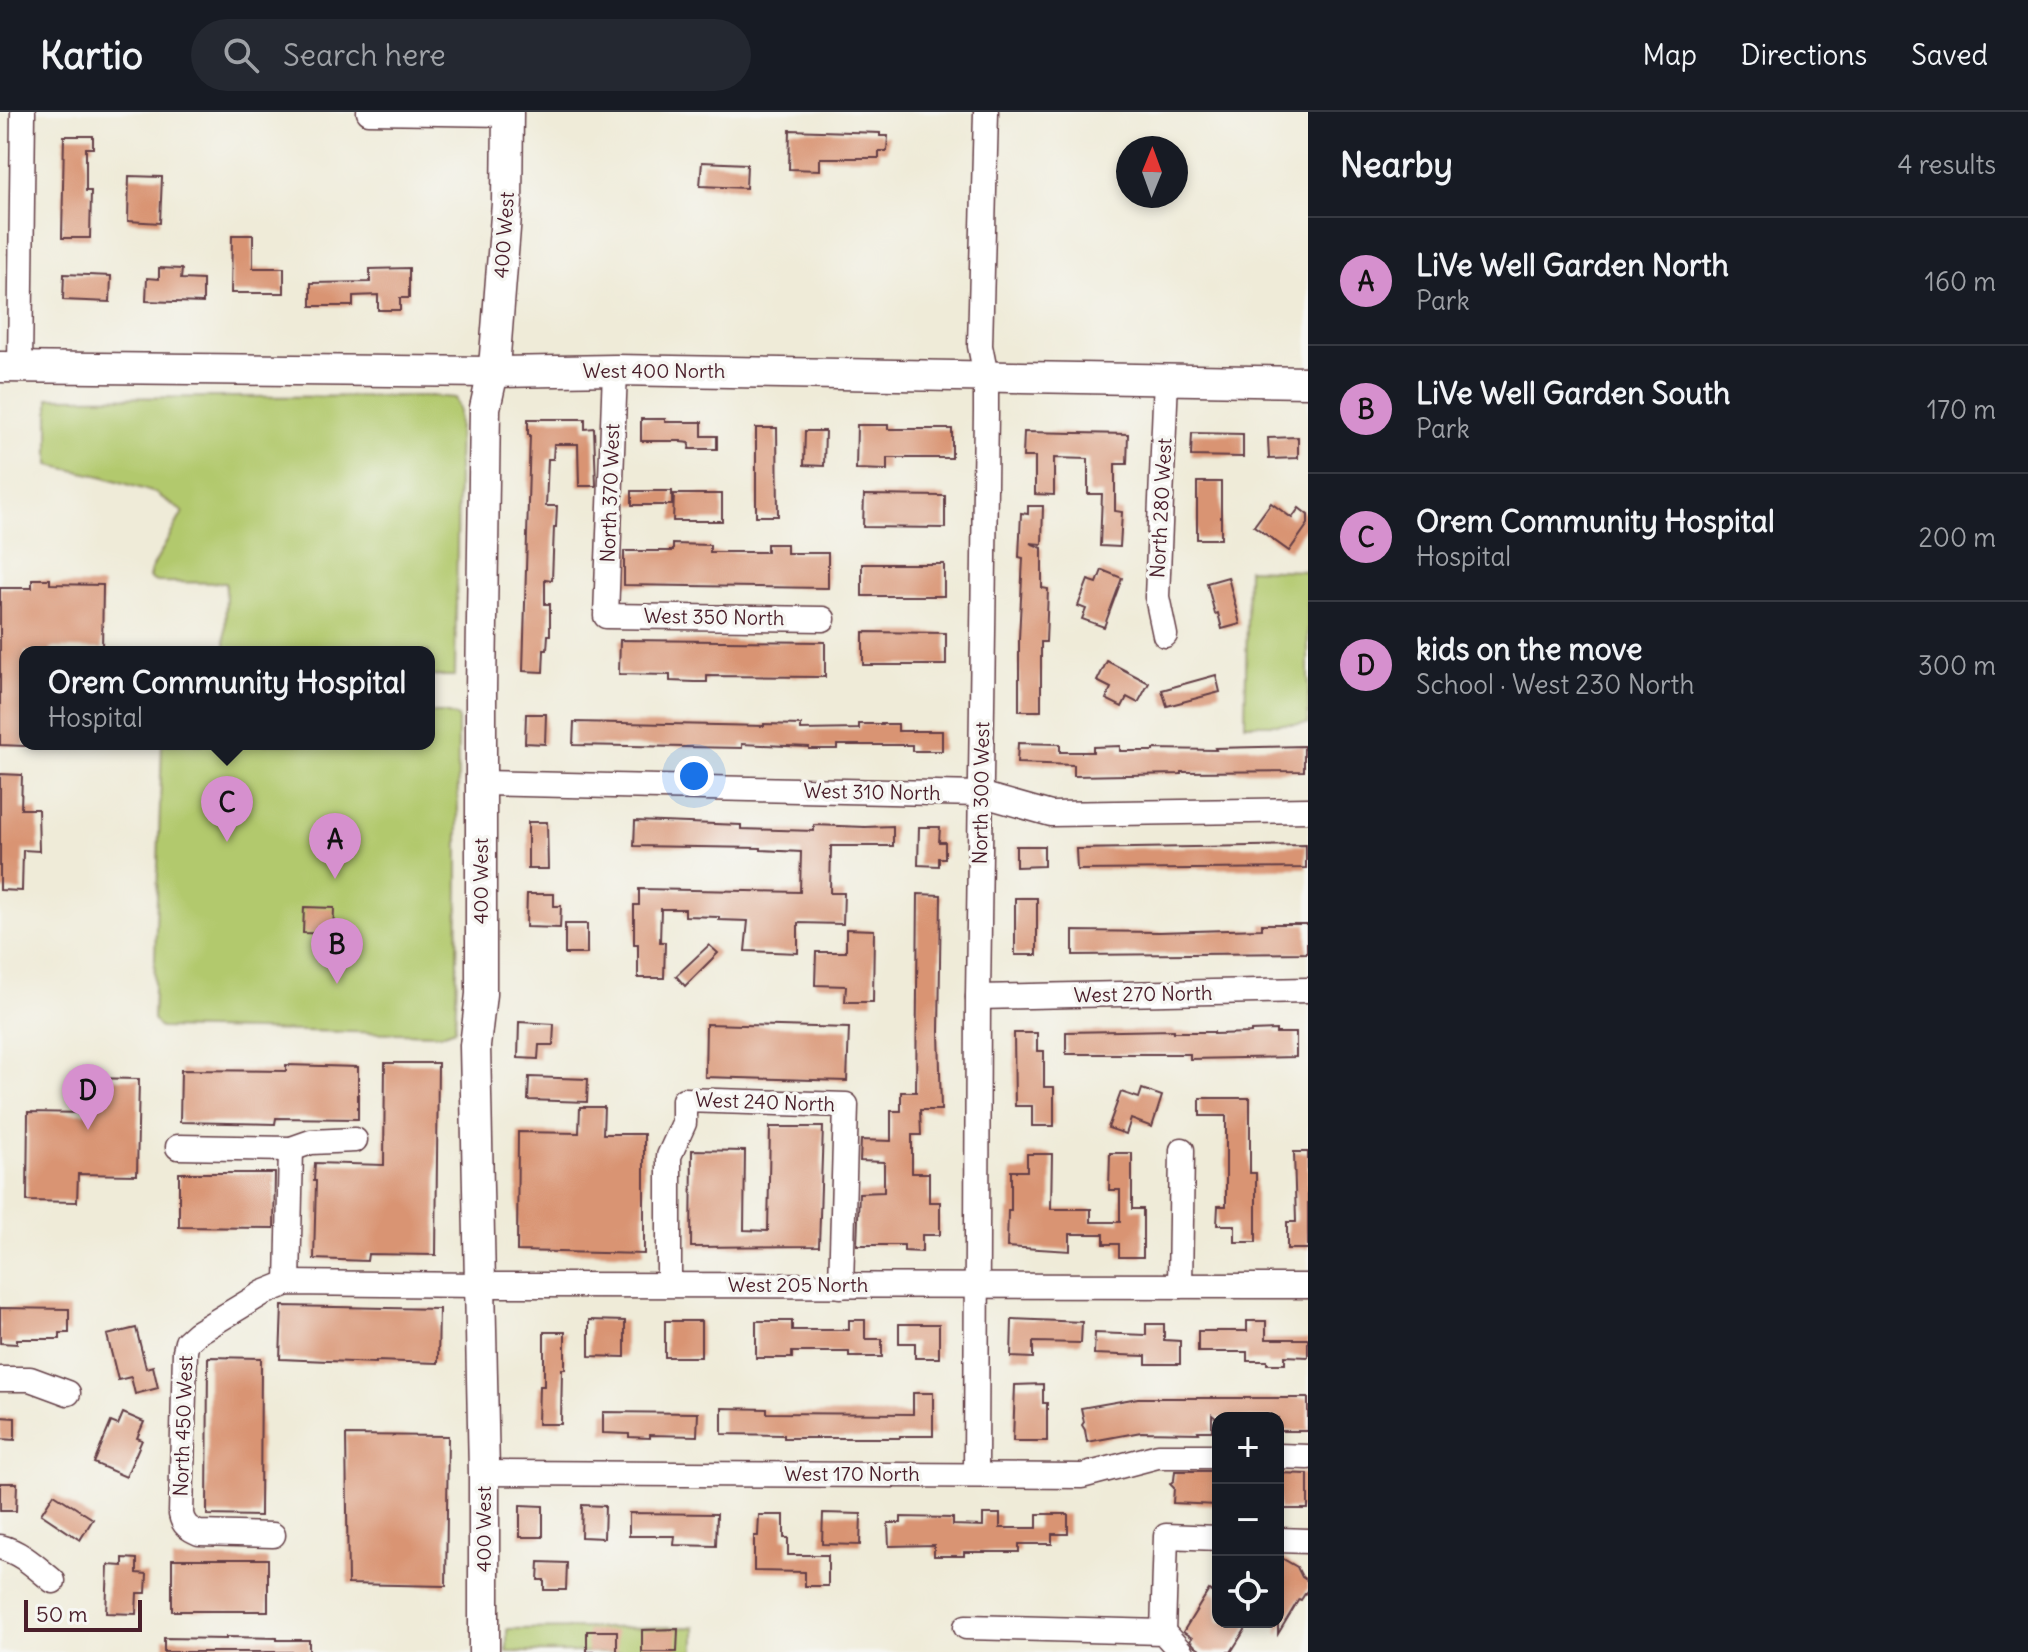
<!DOCTYPE html>
<meta charset="utf-8">
<style>
:root{--surface:#171b24;--page:#242831;--text:#f1f3f6;--muted:#9ea1a6;--line:#363941;--accent:#d690ce}
body{margin:0;font-family:Delius,sans-serif;background:var(--page);color:var(--text)}
.controls{position:absolute;right:24px;bottom:24px;display:grid;overflow:hidden;border-radius:16px;box-shadow:0 4px 12px #0003}
.controls button{width:72px;height:72px;display:grid;place-items:center;padding:0;border:0;border-bottom:2px solid var(--line);background:var(--surface);color:var(--text);font:40px sans-serif}
.compass{position:absolute;left:1116px;top:24px;width:72px;height:72px;border-radius:50%;background:var(--surface);box-shadow:0 4px 12px #0003;rotate:1deg}
.scale{position:absolute;left:24px;bottom:20px;width:118px;box-sizing:border-box;padding-left:8px;border:4px solid #4a1f2b;border-top:0;font-size:22px;line-height:28px;white-space:nowrap;color:#4a1f2b;-webkit-text-stroke:6px #f6f6f2;paint-order:stroke}
.you{position:absolute;left:694px;top:664px;width:28px;height:28px;margin:-20px;border:6px solid #fff;border-radius:50%;background:#1a73e8;box-shadow:0 0 0 12px #1a73e833}
.badge{display:grid;place-items:center;width:52px;height:52px;border-radius:50%;background:var(--accent);color:#111;font-size:26px;font-weight:700}
.pin{position:absolute;translate:-50% -66px;filter:drop-shadow(0 2px 4px #0008)}
.pin::after{content:'';position:absolute;top:42px;width:28px;height:24px;background:inherit;clip-path:polygon(0 0,100% 0,50% 100%)}
.popup{position:absolute;left:19px;top:534px;width:416px;height:104px;box-sizing:border-box;display:grid;place-content:center;border-radius:16px;background:var(--surface);filter:drop-shadow(0 2px 6px #0005);font-size:26px;white-space:nowrap;color:var(--muted)}
.popup b{font-size:30px;color:var(--text)}
.popup::after{content:'';position:absolute;left:50%;top:100%;margin-left:-16px;border:16px solid transparent;border-top-color:var(--surface)}
.list{margin:0;padding:0;list-style:none}
h2{display:flex;justify-content:space-between;align-items:center;height:104px;margin:0;padding:0 32px;font-size:34px}
h2 small{font-size:26px;font-weight:400;color:var(--muted)}
.list li{display:grid;grid-template-columns:52px 1fr auto;gap:24px;align-items:center;box-sizing:border-box;height:128px;padding:0 32px;border-top:2px solid var(--line)}
.list b{display:block;font-size:30px;white-space:nowrap}
.list p{margin:0;font-size:26px;white-space:nowrap;color:var(--muted)}
.list em{font-size:26px;font-style:normal;color:var(--muted)}
.icon{flex:none;width:44px;height:44px;fill:none;stroke:currentColor;stroke-width:2;stroke-linecap:round;stroke-linejoin:round}
.map{position:relative;flex:none;width:1308px;height:1540px;overflow:hidden}
header{display:flex;align-items:center;gap:48px;box-sizing:border-box;height:112px;padding:0 40px;background:var(--surface);border-bottom:2px solid var(--line)}
header strong{font-size:38px}
nav{display:flex;gap:44px;margin-inline-start:auto;font-size:28px}
.search{width:560px;height:72px;background:var(--page);display:flex;align-items:center;gap:20px;box-sizing:border-box;padding:0 28px;border-radius:44px;color:var(--muted);font-size:30px}
main{display:flex}
aside{flex:1;background:var(--surface)}
.map>svg:first-child{display:block}
.green{fill:#b2c96d;stroke:#7e744c;stroke-width:2}
.building{fill:#d99473}
.lines{fill:none;stroke-linecap:round;stroke-linejoin:round}
.minor-casing{stroke:#633e45;stroke-width:27}
.major-casing{stroke:#633e45;stroke-width:33}
.minor{stroke:#fff;stroke-width:24}
.major{stroke:#fff;stroke-width:30}
.labels{text-anchor:middle;stroke-width:7;stroke-linejoin:round;paint-order:stroke}
.street-label{font-size:20px;fill:#4a1f2b;stroke:#f6f6f2}
</style>
<header>
<strong>Kartio</strong>
<div class="search"><svg class="icon" aria-label="search" viewBox="0 0 24 24"><circle cx="10" cy="10" r="6"/><path d="M15 15l6 6"/></svg>Search here</div>
<nav><a>Map</a><a>Directions</a><a>Saved</a></nav>
</header>
<main>
<div class="map">
<svg width="1308" height="1540" viewBox="0 0 1308 1540">
<rect width="100%" height="100%" fill="#f6f6f2"/>
<filter id="ink" filterUnits="userSpaceOnUse"><feTurbulence type="fractalNoise" baseFrequency=".0125" numOctaves="2"/><feDisplacementMap in="SourceGraphic" scale="16" xChannelSelector="R" yChannelSelector="G"/><feConvolveMatrix kernelMatrix="1 2 1 2 8 2 1 2 1" color-interpolation-filters="sRGB"/></filter>
<filter id="wash" filterUnits="userSpaceOnUse"><feTurbulence type="fractalNoise" baseFrequency=".006" numOctaves="4" result="noise"/><feDisplacementMap in="SourceGraphic" scale="32" xChannelSelector="R" yChannelSelector="G"/><feGaussianBlur stdDeviation="1.8" result="paint"/><feColorMatrix in="noise" values="0 0 0 0 0 0 0 0 0 0 0 0 0 0 0 0 0 1.4 0 .05"/><feComposite in="paint" operator="in"/></filter>
<g filter="url(#wash)">
<rect width="100%" height="100%" fill="#efebd8"/>
<g class="green">
<polygon points="433,284 455,286 459,296 455,564 429,564 429,540 225,540 226,471 156,470 149,466 151,458 183,400 155,381 105,365 49,353 49,286"/>
<polygon points="1248,457 1308,459 1308,612 1245,612"/>
<path d="M 429,601 L 444,601 L 458,605 C 457,709 460,813 455,917 L 442,922 L 160,916 L 153,907 L 162,632 L 429,632 Z"/>
<polygon points="695,1515 695,1540 507,1540 507,1517"/>
</g>
<g id="blocks">
<g class="building">
<polygon points="790,18 880,21 880,24 888,24 887,39 879,39 879,46 820,46 820,58 789,57"/>
<polygon points="64,24 93,24 93,36 86,36 86,79 91,79 90,126 62,126"/>
<polygon points="702,50 747,52 746,76 700,74"/>
<polygon points="129,64 162,65 160,111 128,109"/>
<polygon points="232,123 253,123 253,156 284,156 284,181 231,181"/>
<polygon points="159,156 182,157 181,167 203,168 203,191 146,189 147,166 159,167"/>
<polygon points="409,156 409,186 400,186 400,198 378,198 378,183 353,184 353,194 311,194 311,171 370,170 370,157"/>
<polygon points="64,162 111,164 110,190 63,188"/>
<polygon points="528,307 585,307 585,317 594,316 596,374 579,374 578,332 554,332 553,347 548,347 546,394 557,394 556,415 554,415 552,468 545,467 545,492 550,492 550,523 548,523 547,538 544,538 543,560 523,559 530,323 528,323"/>
<polygon points="641,307 665,307 665,310 702,310 702,324 717,324 717,337 689,337 690,331 681,330 681,329 641,329"/>
<polygon points="857,313 888,313 888,317 952,317 952,346 887,346 887,358 856,357"/>
<polygon points="756,316 777,316 778,404 756,404"/>
<polygon points="805,319 825,319 824,354 804,353"/>
<polygon points="1024,320 1128,322 1127,352 1115,352 1115,399 1122,400 1120,435 1100,434 1102,382 1088,382 1088,347 1054,346 1054,383 1035,382 1035,345 1023,345"/>
<polygon points="1192,321 1243,322 1243,345 1191,344"/>
<polygon points="1298,325 1298,346 1269,347 1268,326"/>
<rect x="1197" y="370" width="24" height="57"/>
<rect x="632" y="379" width="40" height="14"/>
<polygon points="674,382 722,382 722,409 673,409"/>
<polygon points="864,383 945,384 945,416 863,415"/>
<polygon points="1271,391 1292,406 1299,396 1308,403 1308,412 1289,439 1254,414"/>
<polygon points="1028,394 1043,394 1042,432 1030,431 1042,436 1042,476 1048,477 1046,530 1041,530 1041,599 1019,599 1019,527 1023,446 1019,445 1021,401 1028,402"/>
<polygon points="673,432 710,433 710,440 767,440 767,432 787,432 787,441 828,441 828,476 624,473 624,439 673,439"/>
<rect x="862" y="452" width="82" height="32"/>
<polygon points="1102,458 1122,466 1104,515 1082,507 1086,497 1078,494 1088,468 1097,471"/>
<polygon points="1228,465 1240,512 1222,517 1218,501 1215,502 1207,471"/>
<polygon points="32,467 50,467 50,472 103,473 102,537 51,536 51,540 25,540 25,634 0,633 0,476 32,476"/>
<polygon points="863,520 946,521 946,553 863,553"/>
<polygon points="620,528 825,530 825,565 707,564 707,570 695,570 670,569 670,563 619,562"/>
<polygon points="1107,549 1149,571 1138,591 1127,585 1122,595 1106,587 1111,576 1097,569"/>
<polygon points="1216,563 1220,580 1167,594 1162,578"/>
<polygon points="526,602 546,602 545,632 525,631"/>
<polygon points="574,610 764,614 764,612 801,613 801,618 859,617 859,612 898,612 898,619 942,619 942,639 912,639 912,633 837,633 837,637 809,637 809,635 742,632 742,636 573,633"/>
<polygon points="1018,631 1060,632 1060,640 1093,640 1093,635 1120,634 1120,639 1154,639 1154,637 1216,638 1215,636 1304,634 1304,659 1181,660 1181,662 1074,664 1074,653 1017,651"/>
<polygon points="0,662 22,663 21,697 38,697 39,739 23,738 22,779 0,778"/>
<polygon points="635,709 741,713 741,717 814,719 814,713 865,715 893,714 893,734 831,734 830,781 844,781 843,812 798,811 798,841 745,839 748,809 719,808 719,805 685,804 685,797 661,797 660,830 665,830 664,866 638,866 638,832 634,832 634,793 639,793 639,777 800,780 801,740 761,738 761,736 634,734"/>
<polygon points="528,710 547,710 548,757 528,757"/>
<polygon points="919,715 940,715 939,730 945,730 945,746 939,746 939,754 918,753"/>
<polygon points="1306,733 1306,756 1077,758 1076,737"/>
<polygon points="1016,734 1044,734 1044,754 1016,755"/>
<polygon points="527,782 554,782 554,794 561,794 560,816 526,815"/>
<polygon points="918,782 941,783 939,919 941,998 920,998 921,1023 912,1023 912,1061 929,1061 929,1090 940,1090 940,1123 922,1123 922,1140 904,1139 904,1133 857,1133 859,1081 884,1080 884,1050 860,1049 861,1028 891,1029 891,999 901,999 901,980 916,980"/>
<rect x="1015" y="786" width="22" height="57"/>
<polygon points="304,795 334,796 333,822 303,821"/>
<rect x="565" y="812" width="22" height="30"/>
<polygon points="1262,812 1307,812 1307,841 1073,843 1073,819 1159,820 1262,817"/>
<polygon points="846,817 874,818 873,890 845,890 846,874 815,873 816,840 846,840"/>
<polygon points="709,833 718,841 685,874 676,864"/>
<polygon points="519,910 554,912 553,933 539,933 538,947 518,946"/>
<polygon points="706,912 849,916 847,969 705,965"/>
<polygon points="1174,918 1174,920 1214,920 1214,922 1251,921 1251,919 1276,918 1276,921 1296,921 1296,945 1190,947 1190,942 1066,942 1066,920"/>
<polygon points="1014,921 1037,921 1037,939 1044,939 1044,975 1054,975 1054,1014 1032,1014 1032,994 1015,994"/>
<polygon points="385,951 438,951 436,1143 368,1142 367,1149 314,1147 316,1069 314,1069 315,1051 384,1053"/>
<polygon points="286,953 358,955 358,1007 276,1006 275,1012 180,1010 181,958 286,959"/>
<polygon points="529,965 588,967 587,990 528,988"/>
<polygon points="86,966 139,967 137,1063 78,1062 77,1090 27,1089 28,1000 86,1001"/>
<polygon points="1142,977 1162,984 1152,1015 1131,1007 1126,1022 1108,1016 1121,980 1139,986"/>
<polygon points="1200,986 1250,986 1250,1061 1256,1061 1256,1130 1235,1130 1235,1113 1217,1113 1218,1094 1226,1094 1226,1004 1200,1004"/>
<polygon points="580,995 604,995 603,1022 644,1022 644,1142 517,1139 518,1020 579,1021"/>
<polygon points="770,1015 823,1015 819,1134 691,1135 692,1038 745,1039 744,1118 768,1119"/>
<polygon points="1294,1040 1308,1040 1308,1137 1287,1137 1287,1110 1296,1110"/>
<polygon points="1110,1041 1132,1041 1132,1097 1143,1097 1143,1145 1119,1145 1119,1132 1104,1132 1104,1122 1070,1122 1070,1139 1007,1135 1008,1098 1011,1098 1011,1059 1027,1059 1027,1042 1052,1042 1051,1097 1091,1097 1091,1110 1120,1110 1120,1078 1109,1078"/>
<polygon points="179,1061 275,1061 274,1116 179,1115"/>
<polygon points="282,1194 439,1197 438,1251 376,1249 376,1251 280,1247"/>
<polygon points="0,1196 69,1197 69,1221 60,1221 60,1227 17,1227 17,1232 0,1231"/>
<polygon points="1012,1207 1082,1210 1081,1231 1033,1230 1033,1246 1011,1245"/>
<polygon points="589,1208 625,1209 625,1245 589,1244"/>
<polygon points="849,1208 865,1208 865,1227 882,1227 882,1245 849,1245 849,1240 792,1240 792,1246 756,1246 756,1209 792,1209 792,1218 849,1218"/>
<rect x="665" y="1209" width="36" height="36"/>
<polygon points="1247,1209 1266,1209 1266,1227 1308,1227 1308,1245 1285,1244 1285,1252 1267,1252 1267,1249 1247,1249 1247,1240 1198,1240 1198,1219 1247,1219"/>
<polygon points="899,1212 939,1212 939,1246 915,1246 915,1231 899,1231"/>
<polygon points="1146,1212 1164,1212 1164,1228 1180,1229 1180,1252 1146,1252 1146,1244 1094,1242 1095,1221 1146,1223"/>
<polygon points="136,1216 146,1256 153,1254 158,1276 135,1282 131,1265 118,1268 107,1223"/>
<polygon points="544,1220 565,1220 565,1257 562,1257 561,1312 538,1312 539,1274 544,1274"/>
<polygon points="208,1245 261,1246 260,1404 207,1403"/>
<polygon points="1043,1272 1043,1291 1047,1291 1047,1329 1013,1329 1015,1273"/>
<polygon points="913,1281 933,1281 933,1324 900,1324 900,1326 784,1326 784,1323 722,1322 722,1296 767,1297 767,1301 913,1302"/>
<polygon points="1138,1286 1308,1286 1308,1319 1278,1319 1278,1306 1216,1306 1212,1303 1212,1319 1198,1319 1199,1321 1141,1320 1087,1330 1085,1318 1082,1313 1084,1310 1081,1296"/>
<polygon points="603,1300 698,1301 697,1324 650,1323 650,1326 629,1325 629,1322 603,1321"/>
<polygon points="123,1301 144,1310 137,1326 142,1328 126,1365 94,1351 111,1310 118,1313"/>
<polygon points="0,1305 15,1306 15,1328 0,1327"/>
<polygon points="346,1323 448,1324 446,1474 348,1472"/>
<polygon points="1175,1359 1218,1359 1218,1393 1173,1391 1174,1376 1170,1372 1174,1368"/>
<polygon points="1278,1361 1308,1362 1308,1397 1278,1397"/>
<polygon points="0,1371 17,1371 16,1399 0,1399"/>
<polygon points="54,1382 93,1407 80,1428 41,1402"/>
<polygon points="520,1393 543,1394 543,1425 520,1425"/>
<polygon points="582,1393 605,1394 604,1426 581,1425"/>
<polygon points="629,1401 717,1402 716,1434 674,1433 675,1424 629,1424"/>
<polygon points="823,1401 861,1402 860,1433 822,1432"/>
<polygon points="983,1402 1000,1402 1000,1416 1037,1416 1037,1402 1068,1402 1068,1422 1052,1422 1052,1432 1019,1432 1019,1440 964,1440 964,1444 934,1444 934,1433 889,1434 888,1411 901,1411 901,1405 953,1406 953,1413 983,1414"/>
<polygon points="759,1403 784,1403 784,1426 788,1426 788,1443 828,1443 828,1474 805,1474 805,1460 754,1459 754,1424 758,1424"/>
<polygon points="1278,1444 1297,1455 1302,1465 1308,1469 1308,1477 1301,1488 1299,1487 1278,1522"/>
<polygon points="123,1446 137,1447 137,1461 147,1462 146,1481 137,1481 136,1502 106,1501 108,1453 123,1454"/>
<rect x="172" y="1447" width="96" height="52"/>
<polygon points="539,1450 567,1451 566,1478 544,1478 544,1468 538,1468"/>
<polygon points="1209,1478 1218,1484 1218,1510 1250,1510 1231,1540 1205,1540 1194,1533 1190,1528 1192,1526 1183,1520"/>
<polygon points="678,1517 677,1540 642,1540 642,1518"/>
<rect x="587" y="1519" width="30" height="21"/>
<polygon points="226,1525 277,1526 277,1528 309,1528 309,1540 164,1540 164,1526 226,1527"/>
</g>
</g>
</g>
<g filter="url(#ink)">
<use href="#blocks" fill-opacity="0" stroke="#633e45" stroke-width="2"/>
<g class="lines">
<defs>
<g id="minor">
<polyline points="369,0 508,2"/>
<polyline points="20,256 23,0"/>
<polyline points="615,258 606,504 823,507"/>
<polyline points="1165,523 1157,485 1166,267"/>
<polyline points="481,671 980,682 1051,702 1308,698"/>
<polyline points="978,885 1308,878"/>
<polyline points="178,1035 291,1037 311,1030 355,1028"/>
<polyline points="288,1171 291,1037"/>
<polyline points="669,1172 669,1044 684,1011 684,988 846,993 841,1174"/>
<polyline points="1180,1174 1182,1038"/>
<polyline points="0,1267 30,1267 68,1281"/>
<polyline points="1278,1344 1308,1345"/>
<polyline points="484,1361 1082,1364 1158,1344 1218,1344"/>
<polyline points="976,1362 978,885 986,300 986,264 980,234 986,0"/>
<path d="M 273,1423 L 199,1421 C 189,1417 183,1413 181,1402 L 185,1239 L 187,1230 L 197,1221 L 263,1181 L 288,1171 L 479,1173 L 1308,1174"/>
<polyline points="1278,1428 1308,1429"/>
<path d="M 0,1435 C 21,1440 37,1456 53,1469"/>
<polyline points="966,1515 1163,1520 1181,1540"/>
<polyline points="1163,1520 1166,1424 1218,1426"/>
</g>
<g id="major">
<polyline points="0,255 493,260 615,258 1308,270"/>
<polyline points="484,1540 484,1361 475,934 481,882 481,579 485,296 493,260 495,243 507,91 508,0"/>
</g>
</defs>
<use href="#minor" class="minor-casing"/>
<use href="#major" class="major-casing"/>
<use href="#minor" class="minor"/>
<use href="#major" class="major"/>
</g>
</g>
<g class="labels">
<g class="street-label">
<text transform="translate(504 123) rotate(-86)" y="7">400 West</text>
<text x="654" y="266">West 400 North</text>
<text transform="translate(610 381) rotate(-88)" y="7">North 370 West</text>
<text transform="translate(1161 396) rotate(-87)" y="7">North 280 West</text>
<text transform="translate(714 505) rotate(1)" y="7">West 350 North</text>
<text transform="translate(872 680) rotate(1)" y="7">West 310 North</text>
<text transform="translate(981 681) rotate(-89)" y="7">North 300 West</text>
<text transform="translate(481 769) rotate(-90)" y="7">400 West</text>
<text transform="translate(1143 882) rotate(-1)" y="7">West 270 North</text>
<text transform="translate(765 990) rotate(2)" y="7">West 240 North</text>
<text x="798" y="1180">West 205 North</text>
<text transform="translate(183 1314) rotate(-88)" y="7">North 450 West</text>
<text x="852" y="1369">West 170 North</text>
<text transform="translate(484 1417) rotate(-90)" y="7">400 West</text>
</g>
</g>
</svg>
<div class="controls">
<button>+</button>
<button>−</button>
<button><svg class="icon" aria-label="locate" viewBox="0 0 24 24"><circle cx="12" cy="12" r="6"/><path d="M12 2v4M12 18v4M2 12h4M18 12h4"/></svg></button>
</div>
<svg class="compass" viewBox="-18 -18 36 36"><path d="M0-13l5 13h-10z" fill="#e53935"/><path d="M0 13l5-13h-10z" fill="#9ea1a6"/></svg>
<div class="scale">50 m</div>
<div class="you"></div>
<div class="pin badge" style="left:335px;top:767px">A</div>
<div class="pin badge" style="left:337px;top:872px">B</div>
<div class="pin badge" style="left:227px;top:730px">C</div>
<div class="popup"><b>Orem Community Hospital</b>Hospital</div>
<div class="pin badge" style="left:88px;top:1018px">D</div>
</div>
<aside>
<h2>Nearby<small>4 results</small></h2>
<ul class="list">
<li><span class="badge">A</span><div><b>LiVe Well Garden North</b><p>Park</p></div><em>160 m</em></li>
<li><span class="badge">B</span><div><b>LiVe Well Garden South</b><p>Park</p></div><em>170 m</em></li>
<li><span class="badge">C</span><div><b>Orem Community Hospital</b><p>Hospital</p></div><em>200 m</em></li>
<li><span class="badge">D</span><div><b>kids on the move</b><p>School · West 230 North</p></div><em>300 m</em></li>
</ul>
</aside>
</main>
